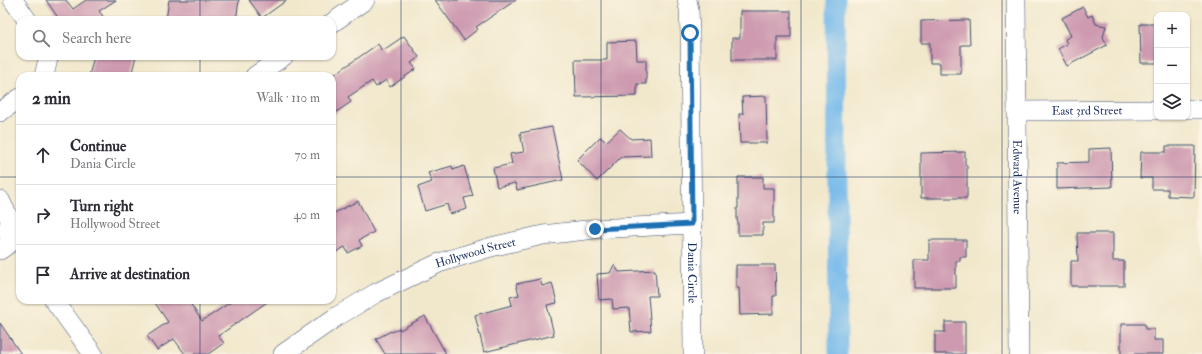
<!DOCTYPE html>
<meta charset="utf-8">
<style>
:root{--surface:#fff;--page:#f7f7f7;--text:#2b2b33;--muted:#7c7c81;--line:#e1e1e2}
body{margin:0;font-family:"IM FELL Double Pica",serif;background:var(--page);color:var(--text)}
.controls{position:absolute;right:12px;top:12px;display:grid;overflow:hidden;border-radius:8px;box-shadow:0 1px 3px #0004}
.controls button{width:36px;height:36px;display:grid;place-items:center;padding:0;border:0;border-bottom:1px solid var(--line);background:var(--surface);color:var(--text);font:20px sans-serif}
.stop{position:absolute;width:12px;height:12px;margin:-9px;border:3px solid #1f6fb2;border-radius:50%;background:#fff}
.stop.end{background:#1f6fb2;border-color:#fff;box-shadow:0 1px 4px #0008}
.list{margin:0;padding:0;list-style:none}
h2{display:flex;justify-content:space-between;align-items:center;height:52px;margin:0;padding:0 16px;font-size:17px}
h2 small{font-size:13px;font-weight:400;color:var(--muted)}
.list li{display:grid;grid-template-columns:26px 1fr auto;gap:12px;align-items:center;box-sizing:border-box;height:60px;padding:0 16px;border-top:1px solid var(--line)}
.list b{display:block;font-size:15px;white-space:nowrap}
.list p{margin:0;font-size:13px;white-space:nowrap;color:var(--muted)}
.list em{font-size:13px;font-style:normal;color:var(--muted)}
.icon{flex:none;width:22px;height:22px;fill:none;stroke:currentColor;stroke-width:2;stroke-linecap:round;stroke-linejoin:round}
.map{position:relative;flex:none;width:1202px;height:354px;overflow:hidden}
.search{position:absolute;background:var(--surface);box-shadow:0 1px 3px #0004;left:16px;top:16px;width:320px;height:44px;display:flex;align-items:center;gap:10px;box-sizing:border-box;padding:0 14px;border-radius:12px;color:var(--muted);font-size:15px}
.panel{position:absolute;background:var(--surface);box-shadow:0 1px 3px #0004;left:16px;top:72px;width:320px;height:232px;border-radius:12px}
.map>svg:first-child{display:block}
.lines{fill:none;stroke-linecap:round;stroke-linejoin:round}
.canal{stroke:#75b9eb;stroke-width:19}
.building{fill:#cd9ab0}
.minor-casing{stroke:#3b4b6e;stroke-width:20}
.minor{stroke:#fff;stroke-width:19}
.route{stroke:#1f6fb2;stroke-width:5}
.grid{fill:none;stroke:#1b2f5e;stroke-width:1;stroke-opacity:0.55}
.labels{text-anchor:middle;stroke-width:3;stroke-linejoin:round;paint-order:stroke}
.street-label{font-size:12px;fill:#1b2f5e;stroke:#fcf5e5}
</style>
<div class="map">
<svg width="1202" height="354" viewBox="0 0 1202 354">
<rect width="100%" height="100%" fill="#fcf5e5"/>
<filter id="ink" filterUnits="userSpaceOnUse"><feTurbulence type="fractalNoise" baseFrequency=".025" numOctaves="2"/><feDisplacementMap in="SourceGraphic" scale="8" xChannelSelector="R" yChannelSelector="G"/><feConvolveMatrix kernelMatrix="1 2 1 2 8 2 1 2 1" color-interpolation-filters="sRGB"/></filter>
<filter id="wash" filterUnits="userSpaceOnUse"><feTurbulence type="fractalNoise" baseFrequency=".012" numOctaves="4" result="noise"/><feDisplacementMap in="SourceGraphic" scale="16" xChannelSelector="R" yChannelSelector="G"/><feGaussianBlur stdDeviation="0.9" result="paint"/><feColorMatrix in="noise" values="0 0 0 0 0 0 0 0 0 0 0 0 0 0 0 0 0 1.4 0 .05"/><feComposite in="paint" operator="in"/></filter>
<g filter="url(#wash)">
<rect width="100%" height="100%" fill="#f1e8cc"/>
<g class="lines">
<polyline class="canal" points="836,0 838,354"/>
</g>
<g id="blocks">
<g class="building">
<polygon points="46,0 66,0 73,9 86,0 116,0 99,11 106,20 58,20 59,19"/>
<polygon points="169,0 239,0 236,20 166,20"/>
<polygon points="249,0 287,0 262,18"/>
<polygon points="435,0 516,0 476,27 478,29 464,40"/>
<polygon points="1083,7 1088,17 1092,15 1096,24 1106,26 1103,37 1107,45 1067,66 1058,49 1067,44 1065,39 1071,36 1062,18"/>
<polygon points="740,11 791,11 791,37 777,37 777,60 732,60 732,38 740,38"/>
<polygon points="969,20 970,45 961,45 961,74 940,74 940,63 930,63 930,43 921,43 921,21"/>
<polygon points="1140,24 1157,24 1157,63 1141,63"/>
<polygon points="404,36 419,57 411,63 416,69 390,87 386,80 376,87 372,81 348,97 351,102 332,115 332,76 378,44 382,51"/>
<polygon points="636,41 637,60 646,60 646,84 637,84 637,96 576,97 575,60 607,60 607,42"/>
<polygon points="94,56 136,56 131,76 89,76"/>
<polygon points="766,96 767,143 740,143 739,114 743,114 742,97"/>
<polygon points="552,127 563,180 517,190 515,183 497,187 493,168 512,164 510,154 524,152 520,133"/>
<polygon points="620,129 631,139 650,138 651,156 621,157 597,181 577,160 600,137 606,142"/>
<polygon points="1166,146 1195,146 1194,197 1168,196 1168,189 1152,189 1152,178 1140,178 1141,152 1166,152"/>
<polygon points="1111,148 1112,187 1057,189 1057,163 1089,162 1089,149"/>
<polygon points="965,152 965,165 967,165 967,198 921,198 921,153"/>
<polygon points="452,166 453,170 464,166 473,196 464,198 467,209 450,214 447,204 425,211 418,187 432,182 428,173"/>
<polygon points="738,177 763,177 763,188 774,188 774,223 763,223 763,235 738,235 738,222 737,221 737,208 738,208"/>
<polygon points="358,201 374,232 359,240 362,246 348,253 345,247 332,254 332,214"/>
<polygon points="1077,233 1113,233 1113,261 1124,261 1124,286 1071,286 1071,261 1078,261"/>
<polygon points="929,240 966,240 966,257 960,257 960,261 956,261 956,288 914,288 914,260 929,260"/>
<polygon points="614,265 619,272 655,270 657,296 648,296 651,331 631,332 629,308 613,309 612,299 599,300 597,274 610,273"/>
<polygon points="736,265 775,265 776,296 773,296 773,314 740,315 739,288 736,288"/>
<polygon points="540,279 542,286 552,283 557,303 547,305 554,335 484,352 475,315 512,305 510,297 519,295 516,284"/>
<polygon points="153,300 188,300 202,321 234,300 270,300 218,336 224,343 208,354 185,354 174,339 157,350 147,336 168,322"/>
<polygon points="425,316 446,354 385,354 376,339 391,331 392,332 399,328 400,330"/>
<polygon points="945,322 965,322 965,354 935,354 935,332 945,332"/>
<polygon points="0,323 21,354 0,354"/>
<polygon points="1121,324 1145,324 1145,329 1154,329 1154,340 1163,340 1163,354 1121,354"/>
</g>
</g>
</g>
<g filter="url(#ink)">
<use href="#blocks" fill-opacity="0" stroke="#3b4b6e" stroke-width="1"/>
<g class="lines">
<defs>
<g id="minor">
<polyline points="13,0 27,20"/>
<path id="s1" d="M 687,0 L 689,9 L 690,33 L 693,354"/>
<path id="s2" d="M 1016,0 L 1019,354"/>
<polyline points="332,23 365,0"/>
<polyline points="44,76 48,59 46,56"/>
<polyline points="255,76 284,56"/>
<polyline points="1187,109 1202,109"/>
<path id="s3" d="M 1017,111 L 1157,110"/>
<polyline points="0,112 20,98"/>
<polyline points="0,200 11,222 6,231"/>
<polyline points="0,250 20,236"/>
<polyline points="54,300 93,354"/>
<path id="s4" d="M 283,354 L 336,317 L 376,293 L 439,263 L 491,247 L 543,235 L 595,229 L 692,224"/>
</g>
</defs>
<use href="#minor" class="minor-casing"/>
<use href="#minor" class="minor"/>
</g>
</g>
<g class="lines" filter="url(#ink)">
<polyline class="route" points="595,229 692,224 690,33"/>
</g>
<path class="grid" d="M 200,0 L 200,20M 401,0 L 401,354M 601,0 L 601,354M 801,0 L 801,354M 1002,0 L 1002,354M 200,56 L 200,76M 0,177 L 20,177M 332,177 L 1202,177M 200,300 L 200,354"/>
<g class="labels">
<g class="street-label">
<text dy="4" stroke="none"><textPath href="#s3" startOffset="70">East 3rd Street</textPath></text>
<text dy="4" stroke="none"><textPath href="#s2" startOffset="177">Edward Avenue</textPath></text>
<text dy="4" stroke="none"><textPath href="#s4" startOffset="219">Hollywood Street</textPath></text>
<text dy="4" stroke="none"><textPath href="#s1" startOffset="273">Dania Circle</textPath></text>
</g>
</g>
</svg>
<div class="controls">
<button>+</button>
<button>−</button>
<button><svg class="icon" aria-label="layers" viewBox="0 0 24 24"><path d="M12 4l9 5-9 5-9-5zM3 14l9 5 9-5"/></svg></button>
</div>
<div class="stop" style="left:690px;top:33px"></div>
<div class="stop end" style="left:595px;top:229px"></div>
<div class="search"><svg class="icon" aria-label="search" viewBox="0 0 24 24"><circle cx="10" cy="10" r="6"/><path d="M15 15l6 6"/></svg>Search here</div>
<section class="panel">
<h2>2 min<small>Walk · 110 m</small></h2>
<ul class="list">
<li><svg class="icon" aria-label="ahead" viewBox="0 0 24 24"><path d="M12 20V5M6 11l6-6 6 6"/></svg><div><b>Continue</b><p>Dania Circle</p></div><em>70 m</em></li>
<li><svg class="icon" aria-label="right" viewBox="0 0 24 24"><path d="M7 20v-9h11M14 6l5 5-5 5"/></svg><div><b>Turn right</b><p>Hollywood Street</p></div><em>40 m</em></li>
<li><svg class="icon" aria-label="arrive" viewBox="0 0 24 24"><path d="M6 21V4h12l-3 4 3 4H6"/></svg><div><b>Arrive at destination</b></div></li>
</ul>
</section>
</div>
